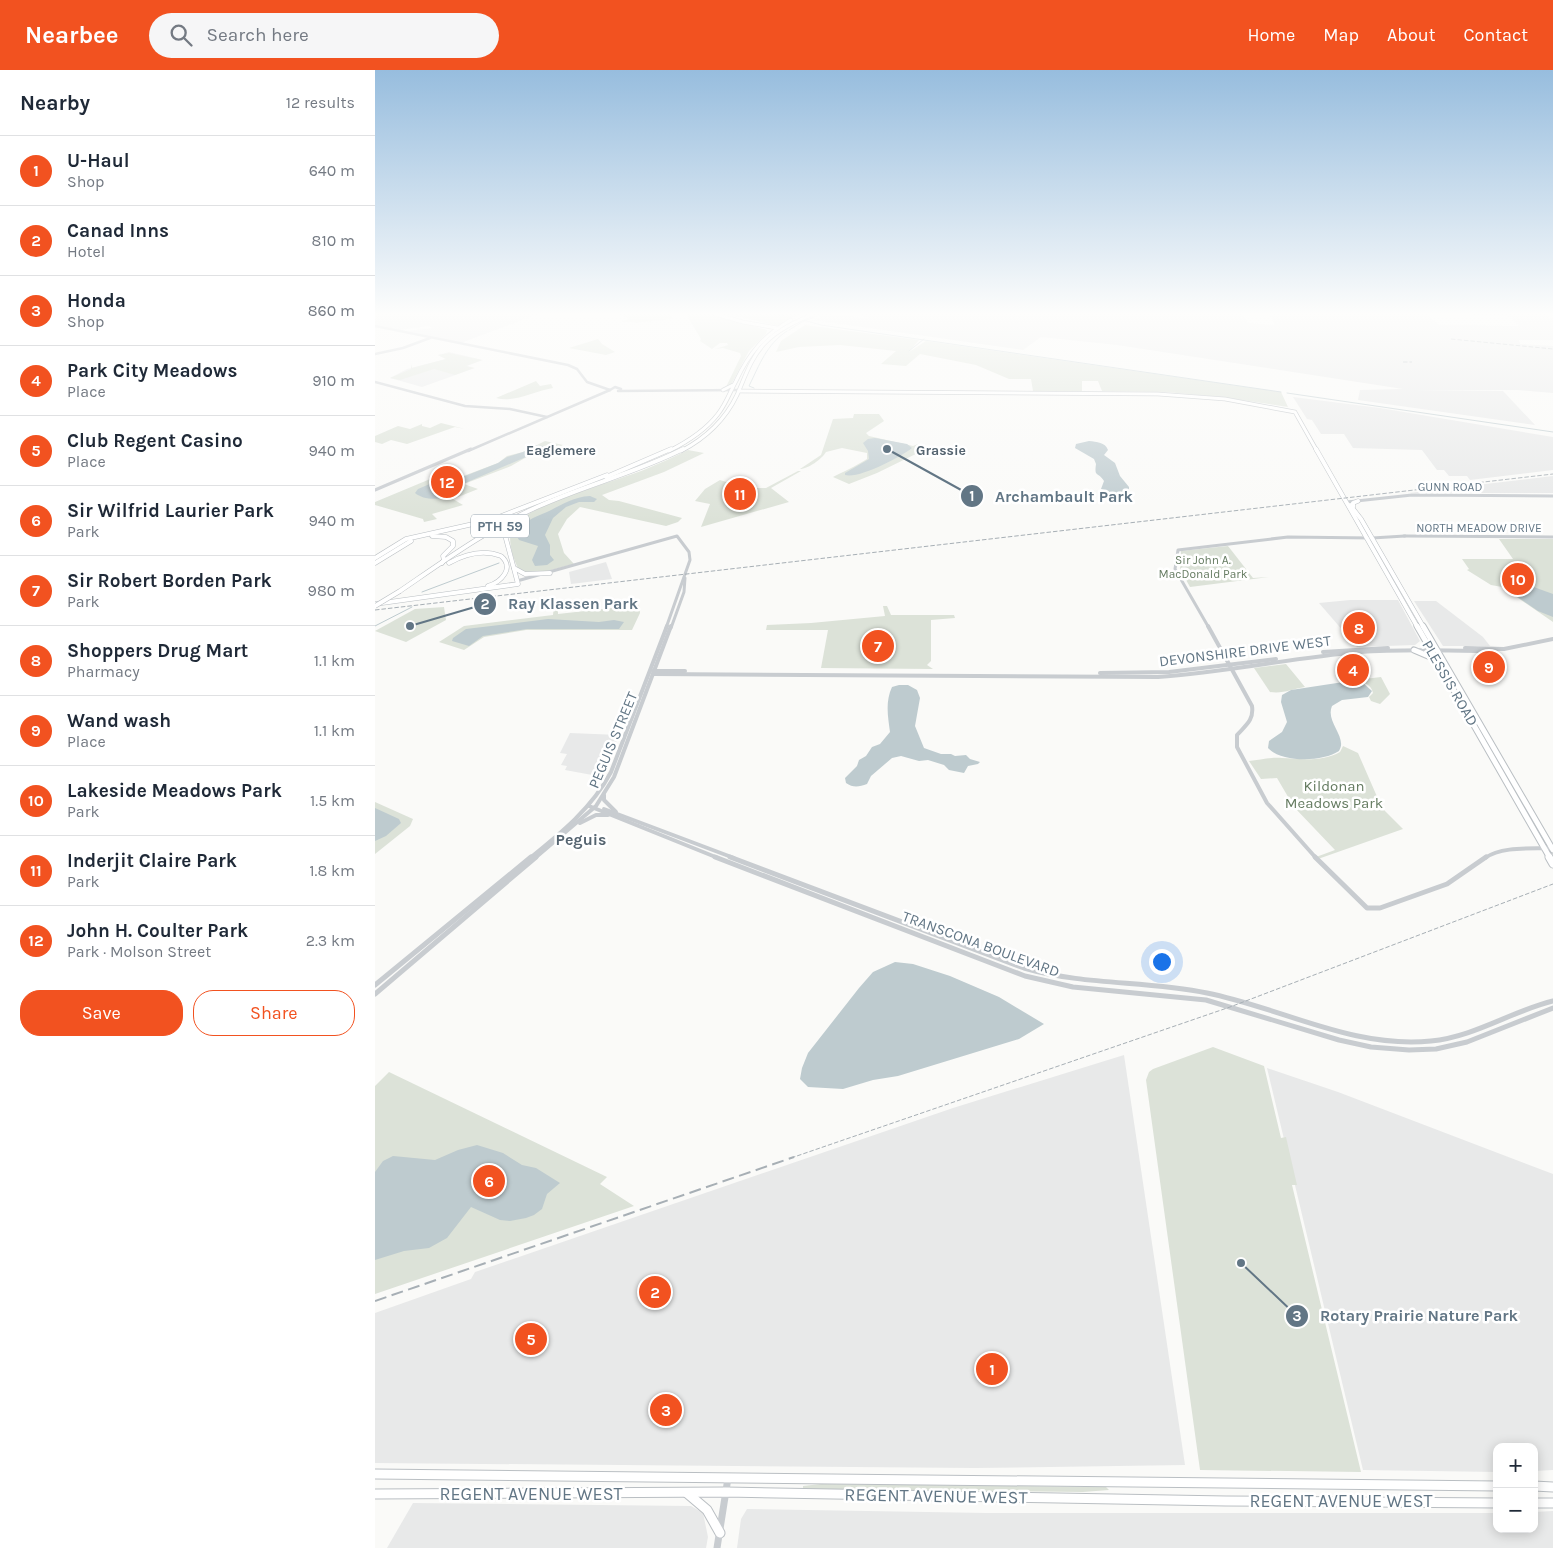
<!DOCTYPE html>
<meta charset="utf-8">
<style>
:root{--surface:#fff;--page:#f6f6f7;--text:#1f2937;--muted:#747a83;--line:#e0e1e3;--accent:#f25220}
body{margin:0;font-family:Karla,sans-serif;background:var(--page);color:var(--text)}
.controls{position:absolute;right:15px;bottom:15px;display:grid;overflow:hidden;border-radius:10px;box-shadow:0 2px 12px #0003}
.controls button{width:45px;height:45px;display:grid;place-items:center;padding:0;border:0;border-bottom:1px solid var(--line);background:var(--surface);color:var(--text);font:25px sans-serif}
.you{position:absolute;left:786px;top:891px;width:18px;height:18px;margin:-12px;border:4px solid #fff;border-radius:50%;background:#1a73e8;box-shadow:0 0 0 8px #1a73e833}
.badge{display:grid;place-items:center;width:32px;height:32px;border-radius:50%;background:var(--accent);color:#fff;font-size:16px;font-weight:700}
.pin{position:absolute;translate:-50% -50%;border:2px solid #fff;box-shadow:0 1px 5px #0006}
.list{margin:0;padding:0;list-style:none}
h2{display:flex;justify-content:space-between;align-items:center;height:65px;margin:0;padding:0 20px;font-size:21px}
h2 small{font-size:16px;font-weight:400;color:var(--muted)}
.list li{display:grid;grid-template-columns:32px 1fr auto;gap:15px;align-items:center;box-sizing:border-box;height:70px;padding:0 20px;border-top:1px solid var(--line)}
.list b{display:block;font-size:19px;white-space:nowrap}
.list p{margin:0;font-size:16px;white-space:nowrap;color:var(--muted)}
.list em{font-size:16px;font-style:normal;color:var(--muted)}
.actions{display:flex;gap:10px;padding:15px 20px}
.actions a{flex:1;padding:11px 0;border:1px solid var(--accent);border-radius:20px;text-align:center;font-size:18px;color:var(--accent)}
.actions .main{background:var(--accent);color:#fff}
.icon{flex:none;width:28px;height:28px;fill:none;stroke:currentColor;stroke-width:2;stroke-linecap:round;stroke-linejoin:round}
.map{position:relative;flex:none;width:1178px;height:1478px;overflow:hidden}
header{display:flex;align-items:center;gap:30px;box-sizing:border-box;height:70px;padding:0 25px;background:var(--accent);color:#fff}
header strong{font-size:24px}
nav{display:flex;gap:28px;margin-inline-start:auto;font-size:18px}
.search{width:350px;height:45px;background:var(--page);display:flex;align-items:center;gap:12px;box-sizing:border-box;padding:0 18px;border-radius:28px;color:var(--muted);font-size:19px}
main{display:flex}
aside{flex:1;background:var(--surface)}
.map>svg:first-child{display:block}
.built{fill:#e8e9e9}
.green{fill:#dce2d8}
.water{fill:#becbcf}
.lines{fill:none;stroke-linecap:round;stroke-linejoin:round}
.stream{stroke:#becbcf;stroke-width:1}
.major-far4-casing{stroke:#babfc3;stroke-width:4.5}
.major-far3-casing{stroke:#babfc3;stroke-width:5}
.major-far2-casing{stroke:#babfc3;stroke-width:7}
.major-far1-casing{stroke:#babfc3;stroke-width:9}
.major-casing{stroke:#babfc3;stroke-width:11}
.minor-far4{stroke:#c8ccd0;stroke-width:2.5}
.minor-far3{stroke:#c8ccd0;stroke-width:3}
.minor-far2{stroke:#c8ccd0;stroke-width:4}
.minor-far1{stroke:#c8ccd0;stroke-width:5}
.minor{stroke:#c8ccd0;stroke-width:7}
.major-far4{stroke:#fff;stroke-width:3}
.major-far3{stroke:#fff;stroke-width:4}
.major-far2{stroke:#fff;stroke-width:5}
.major-far1{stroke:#fff;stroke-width:7}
.major{stroke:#fff;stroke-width:9}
.rail-far1{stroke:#a7afb5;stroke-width:1;stroke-dasharray:4.5 2;stroke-linecap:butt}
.rail{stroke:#a7afb5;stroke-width:2;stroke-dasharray:12 5.5;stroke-linecap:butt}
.major-bridge-casing{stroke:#babfc3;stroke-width:5;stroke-linecap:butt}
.major-bridge{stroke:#fff;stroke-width:4}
.labels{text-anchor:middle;stroke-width:5;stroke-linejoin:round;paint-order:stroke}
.far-street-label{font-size:12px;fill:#627685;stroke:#fff}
.far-park-label{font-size:12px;fill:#667c62;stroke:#fff}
.far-neighbourhood-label{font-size:14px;font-weight:bold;fill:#556470;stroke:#fff}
.shield{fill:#fff;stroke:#919faa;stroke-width:1}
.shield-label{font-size:14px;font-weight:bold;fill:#627685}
.street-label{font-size:15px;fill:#627685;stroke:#fff}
.park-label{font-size:15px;fill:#667c62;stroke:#fff}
.neighbourhood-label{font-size:16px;font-weight:bold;fill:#556470;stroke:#fff}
.near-street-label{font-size:18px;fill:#627685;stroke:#fff}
.leader{fill:none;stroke:#627685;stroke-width:2}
.callout-dot{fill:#627685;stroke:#fff;stroke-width:2}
.mark-label{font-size:15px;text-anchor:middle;font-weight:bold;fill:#fff}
.callout-label{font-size:16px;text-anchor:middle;font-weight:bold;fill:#627685;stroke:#fff;stroke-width:5;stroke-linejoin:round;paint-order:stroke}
</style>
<header>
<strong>Nearbee</strong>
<div class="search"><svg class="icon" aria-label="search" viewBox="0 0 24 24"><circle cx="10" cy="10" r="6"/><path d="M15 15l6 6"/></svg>Search here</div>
<nav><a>Home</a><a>Map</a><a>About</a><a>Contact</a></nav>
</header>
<main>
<aside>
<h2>Nearby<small>12 results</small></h2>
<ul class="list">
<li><span class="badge">1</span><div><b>U-Haul</b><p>Shop</p></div><em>640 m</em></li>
<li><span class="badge">2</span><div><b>Canad Inns</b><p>Hotel</p></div><em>810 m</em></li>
<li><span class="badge">3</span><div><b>Honda</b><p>Shop</p></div><em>860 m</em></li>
<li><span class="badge">4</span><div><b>Park City Meadows</b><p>Place</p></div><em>910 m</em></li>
<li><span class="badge">5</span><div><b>Club Regent Casino</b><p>Place</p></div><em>940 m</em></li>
<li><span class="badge">6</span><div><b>Sir Wilfrid Laurier Park</b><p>Park</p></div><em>940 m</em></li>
<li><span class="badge">7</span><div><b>Sir Robert Borden Park</b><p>Park</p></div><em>980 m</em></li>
<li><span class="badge">8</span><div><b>Shoppers Drug Mart</b><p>Pharmacy</p></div><em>1.1 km</em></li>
<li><span class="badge">9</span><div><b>Wand wash</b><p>Place</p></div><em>1.1 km</em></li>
<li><span class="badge">10</span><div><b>Lakeside Meadows Park</b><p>Park</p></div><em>1.5 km</em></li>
<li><span class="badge">11</span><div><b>Inderjit Claire Park</b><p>Park</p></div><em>1.8 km</em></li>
<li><span class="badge">12</span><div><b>John H. Coulter Park</b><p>Park · Molson Street</p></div><em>2.3 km</em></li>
</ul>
<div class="actions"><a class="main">Save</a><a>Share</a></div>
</aside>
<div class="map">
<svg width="1178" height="1478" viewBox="0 0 1178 1478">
<rect width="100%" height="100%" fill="#fafaf8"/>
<g class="built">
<polygon points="0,244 163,244 86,273 32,261 58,258 53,256 24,260 0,255"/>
<polygon points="450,244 492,248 484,244 868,244 873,253 900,255 894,244 1052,244 1064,255 1144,256 1133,246 1099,246 1097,244 1171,244 1178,250 1178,270 1144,270 1145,274 1178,276 1178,323 1143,320 1038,320 1128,321 1160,355 983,330 985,320 1028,319 742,275 666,267 648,280 438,250"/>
<polygon points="74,282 108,290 92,296 100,298 47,317 15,308 32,299 71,289 63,285"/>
<polygon points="918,327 1005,338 1178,367 1178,400 1095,410 1092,406 1074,406 1069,400 1062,400 1047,380 978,378 969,364 946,364 937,350 932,349"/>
<polygon points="1178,406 1178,423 1034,423"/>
<polygon points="231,492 237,509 196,514 194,502"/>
<polygon points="975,530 1023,530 1045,571 1040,575 982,577 944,533"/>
<polygon points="1039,531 1061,531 1108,567 1115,576 1068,576"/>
<polygon points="195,663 244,665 228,707 190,700 192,696 186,695 192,684 185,683"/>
<polygon points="749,985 810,1395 600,1398 0,1393 0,1243 96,1209 100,1202 578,1038"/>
<polygon points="892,998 963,1022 1178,1104 1178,1400 1159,1401 1159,1377 1122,1377 1122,1402 988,1400"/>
<polygon points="38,1433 316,1436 328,1443 333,1467 331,1478 12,1478"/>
<polygon points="372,1439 612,1443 1122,1443 1122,1459 1159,1459 1159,1442 1178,1441 1178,1478 362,1478 366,1449"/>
</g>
<g class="green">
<polygon points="244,244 296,244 298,249 276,251 276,253 274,251 261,253 259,252 248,252 247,251 254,249"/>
<polygon points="311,244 337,244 392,260 391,264 374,281 356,315 351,317 366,286 365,283 348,278 340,279 353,275 352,273 345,273 337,279 325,271 326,269"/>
<polygon points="351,244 427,244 407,252 410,252 404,256"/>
<polygon points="430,255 544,270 534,282 551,271 906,322 913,337 846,327 791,322 727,321 723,311 707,311 707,321 658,321 656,309 634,309 601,295 545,284 531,296 506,294 521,281 465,275 424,277 401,282 406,271"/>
<polygon points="223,269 227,274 240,282 231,285 194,278"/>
<polygon points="74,283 107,290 91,296 99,298 80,305 59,299 25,310 15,308 36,299 36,294 37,298 71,289 63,285"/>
<path d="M 161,311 L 165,316 L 176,314 L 178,318 C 158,321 141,333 121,328 Z"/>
<path d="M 479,344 L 504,344 L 509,351 L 491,363 L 494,366 L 538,376 L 543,374 L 553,378 L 502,403 L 474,414 L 458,407 C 468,402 481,396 492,389 L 492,383 L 467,378 L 451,382 C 447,389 433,399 425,399 L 446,385 L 458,349 L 478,348 Z"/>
<polygon points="66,353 90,359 80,357 32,374 16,370 7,374 0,372 0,366 23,356 35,359 47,354 47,356 55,358"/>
<polygon points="170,371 188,375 178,380 157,384 136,396 89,414 103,419 78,429 88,435 57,444 62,449 49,452 48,449 0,435 0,432 60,407 75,411 123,393 132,386 148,382"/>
<path d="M 313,380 L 329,383 L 289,402 L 227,425 L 234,430 L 244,431 L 307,448 L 303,452 L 291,456 L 205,437 L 192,449 L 183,464 L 189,483 L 199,494 C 185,497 157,508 144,500 C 138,489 131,467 138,456 C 152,436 244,410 271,399 C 285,393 299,387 313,380 Z"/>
<polygon points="423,401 426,401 396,418 414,432 326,457 335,434 320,431 330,419 345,410 370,418 391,418"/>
<polygon points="1124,469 1178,469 1178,552 1127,517 1116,515 1092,500 1094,499 1087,489 1138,489"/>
<polygon points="853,476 878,508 894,507 815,517 805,499 806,481"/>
<polygon points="179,535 183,535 183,544 264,535 265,543 257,560 151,560 109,567 89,580 64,572 89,556 178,545"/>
<polygon points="508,536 512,536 516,545 579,545 580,548 556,550 556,591 552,595 558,599 446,598 453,560 391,560 392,555 436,553 510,546"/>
<polygon points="69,537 71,550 31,572 0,561 40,539"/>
<path d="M 911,594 L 930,617 C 917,619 908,624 895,622 L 879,598 Z"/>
<path d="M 1006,607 L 1015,624 L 1005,634 L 996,631 L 994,627 L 998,623 C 996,612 983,611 973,611 Z"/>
<path d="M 968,676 L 983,683 L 1007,738 L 1028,759 L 943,789 L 941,787 L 960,780 L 919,737 L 902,708 L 886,709 L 874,691 C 885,690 896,687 907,688 C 925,689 948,692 965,682 Z"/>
<polygon points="0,732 38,749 35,756 0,784"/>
<polygon points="838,977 889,996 906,1068 911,1067 922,1115 917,1115 986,1402 825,1400 771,1010 774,1002 778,999"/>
<polygon points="14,1002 232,1107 225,1114 259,1136 0,1224 0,1016"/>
<polygon points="446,1414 731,1417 734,1420 708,1422 428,1419 428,1416"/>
</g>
<g class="water">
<path d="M 500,368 L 532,374 L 537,378 C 526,387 484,409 470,405 L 470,403 L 494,389 L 493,381 L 488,373 L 493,369 Z"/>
<path d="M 714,371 C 722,372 730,372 733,380 L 729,385 L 740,393 L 745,406 L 754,417 L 754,421 L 740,424 L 726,419 L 729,411 C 723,401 719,408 721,394 L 719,389 L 700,378 L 701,374 Z"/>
<path d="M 161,375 L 174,377 L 88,414 L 88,419 C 76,429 52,433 40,423 L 43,419 L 57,413 L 75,412 L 123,393 L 132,387 L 148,382 Z"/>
<path d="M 215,426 L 222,429 L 219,432 L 204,432 L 191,437 L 178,448 L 170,465 L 175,475 L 175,485 L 179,490 L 172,495 L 160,496 L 157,490 L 163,476 L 144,470 L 141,465 C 147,452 159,447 172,442 C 187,435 197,427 215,426 Z"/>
<polygon points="1129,510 1142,511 1178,524 1178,547 1163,541 1128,517 1125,513"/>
<polygon points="173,549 224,552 239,550 249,552 244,559 152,559 108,566 94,576 77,571 78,568 91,559"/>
<path d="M 975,611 L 988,613 L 997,621 L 993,627 L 967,630 L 957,636 C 950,652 973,667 964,681 C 948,692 907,693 893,678 L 894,671 L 907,662 L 912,652 L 906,632 L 907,625 L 916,620 Z"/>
<path d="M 524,615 L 533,615 L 542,620 L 545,628 L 540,656 L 549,678 L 566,684 L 576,684 L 580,686 L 591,685 L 595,689 L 605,692 L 603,694 L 593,696 L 589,703 L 574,700 L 569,695 L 553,690 L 544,691 L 526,686 L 517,688 L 496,706 L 492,714 C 484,717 478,718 471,713 L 470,708 L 482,696 L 484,690 L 491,686 L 497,677 L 505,674 L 515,662 C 513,647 510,632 517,617 Z"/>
<polygon points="0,738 24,749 26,753 11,766 0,771"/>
<polygon points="520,892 538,894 575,906 624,927 669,954 644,969 523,1006 498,1010 468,1019 433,1017 425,1009 427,998 433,983 484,918 498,902"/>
<polygon points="102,1075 128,1083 147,1095 161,1098 185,1113 172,1124 167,1139 159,1145 151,1148 135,1151 125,1150 96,1137 72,1168 54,1178 29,1181 0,1190 0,1102 8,1091 18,1086 60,1090 83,1080"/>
</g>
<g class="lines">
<g class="stream">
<polyline points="401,244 415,247"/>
<polyline points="428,250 446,255 906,322"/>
<polyline points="414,260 427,252 447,244"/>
<polyline points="534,281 549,269"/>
<path d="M 379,318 L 374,316 C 385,294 391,275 412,261"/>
<polyline points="912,323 1178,362"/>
<polyline points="47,522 124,493"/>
<polyline points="0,556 37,537"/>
</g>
<defs>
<g id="major-far4">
<polyline points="340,244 368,252 402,258"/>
<polyline points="348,320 358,315"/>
<polyline points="364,321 783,324 850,329 920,342 942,381"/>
<path d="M 294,381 C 312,372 330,361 343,344 C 351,334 355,322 361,311 C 374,283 389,265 416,250"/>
<path d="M 306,381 C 331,368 350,350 362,325 C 370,307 376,288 389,274 C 402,260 420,252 438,244"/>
</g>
<g id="major-far3">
<polyline points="941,379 1043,558"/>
<polyline points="231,407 296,379"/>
<polyline points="975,435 986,449 1049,558"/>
<polyline points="978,437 978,433 983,431"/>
<polyline points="57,466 71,467 78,471 78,476 68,486 69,490 67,493"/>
<polyline points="0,488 31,469 116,450 232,405"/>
<polyline points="0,493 36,471"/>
<path d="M 74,493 C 90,484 108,479 126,486 C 140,498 126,512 113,516"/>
<polyline points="139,498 150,504 175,503"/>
<path d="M 25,521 C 69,491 113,459 162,437 C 210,415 261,403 308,379"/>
<polyline points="0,534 143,514 130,465 133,458 142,449"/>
</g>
<g id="major-far2">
<polyline points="1042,556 1175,788"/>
<polyline points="1048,556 1178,780"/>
<polyline points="1039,580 1060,589"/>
</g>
<polyline id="major-far1" points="1174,787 1178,794"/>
<g id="major">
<polyline points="0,1404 1122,1416"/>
<polyline points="1159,1416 1178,1417"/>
<polyline points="312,1423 332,1440 345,1463"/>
<polyline points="0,1424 351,1422 851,1431 1122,1433"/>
<polyline points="1159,1433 1178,1433"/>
</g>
</defs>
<use href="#major-far4" class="major-far4-casing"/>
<use href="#major-far3" class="major-far3-casing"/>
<use href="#major-far2" class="major-far2-casing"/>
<use href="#major-far1" class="major-far1-casing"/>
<use href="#major" class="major-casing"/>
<g class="minor-far4">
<polyline points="0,256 193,295 202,299 212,312 235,320"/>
<polyline points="0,284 28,278 55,268"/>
<polyline points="0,312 90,336 135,339 172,347"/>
<polyline points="235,320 240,317 246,319"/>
<polyline points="243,321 365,320"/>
<polyline points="93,381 235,320"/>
</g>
<g class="minor-far3">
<polyline points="0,420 96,379"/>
<polyline points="972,432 1037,425 1178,426"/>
<polyline points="1029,466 1178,467"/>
<polyline points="142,511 302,466 314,482 315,490 291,558"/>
<polyline points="296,558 309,522 310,508"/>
<polyline points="834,558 800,499 803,480 913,467 997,468 1030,466"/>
</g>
<g class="minor-far2">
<path d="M 833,556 L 877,636 C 879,650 871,655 862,665 L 862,677 L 892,733 L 941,788"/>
<polyline points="1090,578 1129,579 1178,569"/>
<polyline points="948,582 1013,578"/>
<polyline points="278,601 310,601"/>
<polyline points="725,603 794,602 901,589"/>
<path d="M 278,604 L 783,607 C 851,602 917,588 984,582 C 1024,579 1064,580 1103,581 L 1112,579"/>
<polyline points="229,725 229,730 241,742"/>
<polyline points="214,736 343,788"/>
<polyline points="229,739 359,788"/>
<polyline points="205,753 221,745 233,745"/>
<path d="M 155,788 C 186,763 217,738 236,702 L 292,556"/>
<polyline points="160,788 221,736 239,707 296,556"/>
<path d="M 1110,788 C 1127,776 1156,779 1177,778"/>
</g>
<g class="minor-far1">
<polyline points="340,787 650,906 698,917 831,930 964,970 996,977 1034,980 1061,979 1092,972 1178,938"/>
<path d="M 355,787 L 649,898 C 711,916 771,910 832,923 C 907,938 978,979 1056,971 C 1099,967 1137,941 1178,931"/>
<polyline points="940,787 992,838 1005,838 1072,814 1111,787"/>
<polyline points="0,915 156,787"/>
<polyline points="0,924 161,787"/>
</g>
<polyline class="minor" points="342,1478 353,1408"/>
<use href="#major-far4" class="major-far4"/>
<use href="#major-far3" class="major-far3"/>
<use href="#major-far2" class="major-far2"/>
<use href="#major-far1" class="major-far1"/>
<use href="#major" class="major"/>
<g class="rail-far1">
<polyline points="1076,269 1178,279"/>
<polyline points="1028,292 1037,292"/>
<polyline points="0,540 1178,404"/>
<polyline points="416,1088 855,937 1178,814"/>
</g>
<polyline class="rail" points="0,1231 419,1087"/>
<defs>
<polyline id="major-bridge" points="0,536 25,521"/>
</defs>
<use href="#major-bridge" class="major-bridge-casing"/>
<use href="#major-bridge" class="major-bridge"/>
</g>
<linearGradient id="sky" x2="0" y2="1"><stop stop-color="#97bdde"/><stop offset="0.54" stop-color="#fdfdfc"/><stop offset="1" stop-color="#fdfdfc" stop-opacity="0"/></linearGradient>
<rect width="1178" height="451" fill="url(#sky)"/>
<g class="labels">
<g class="far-street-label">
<text x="1075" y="421">GUNN ROAD</text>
<text x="1104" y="462">NORTH MEADOW DRIVE</text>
</g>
<g class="far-park-label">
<text x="828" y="494">Sir John A.<tspan x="828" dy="14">MacDonald Park</tspan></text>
</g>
<g class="far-neighbourhood-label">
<text x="186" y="385">Eaglemere</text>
<text x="566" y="385">Grassie</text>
</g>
<rect class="shield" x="96" y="444.5" width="58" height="23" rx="4"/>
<g class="shield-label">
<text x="125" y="461">PTH 59</text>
</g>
<g class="street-label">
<text transform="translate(870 581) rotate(-7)" y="5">DEVONSHIRE DRIVE WEST</text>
<text transform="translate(1075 613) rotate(60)" y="5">PLESSIS ROAD</text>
<text transform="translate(238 670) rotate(-67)" y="5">PEGUIS STREET</text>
<text transform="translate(606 874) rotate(20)" y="5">TRANSCONA BOULEVARD</text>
</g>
<g class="park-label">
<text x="959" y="721">Kildonan<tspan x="959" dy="17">Meadows Park</tspan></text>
</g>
<g class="neighbourhood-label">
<text x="206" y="775">Peguis</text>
</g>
<g class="near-street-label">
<text x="156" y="1430">REGENT AVENUE WEST</text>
<text transform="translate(561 1426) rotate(1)" y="6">REGENT AVENUE WEST</text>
<text x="966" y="1437">REGENT AVENUE WEST</text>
</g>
</g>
<path class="leader" d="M512 379L597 426M35 556L110 534M866 1193L922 1246"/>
<g class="callout-dot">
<circle cx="512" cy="379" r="5"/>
<circle cx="35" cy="556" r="5"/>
<circle cx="866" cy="1193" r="5"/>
<circle cx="597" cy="426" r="12"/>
<circle cx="110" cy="534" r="12"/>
<circle cx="922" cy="1246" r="12"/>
</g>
<g class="mark-label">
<text x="597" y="431">1</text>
<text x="110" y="539">2</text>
<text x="922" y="1251">3</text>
</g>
<g class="callout-label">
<text x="689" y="432">Archambault Park</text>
<text x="198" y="539">Ray Klassen Park</text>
<text x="1044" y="1251">Rotary Prairie Nature Park</text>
</g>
</svg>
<div class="controls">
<button>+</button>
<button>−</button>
</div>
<div class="you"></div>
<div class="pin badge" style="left:617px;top:1299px">1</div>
<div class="pin badge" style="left:280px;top:1222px">2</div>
<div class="pin badge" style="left:291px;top:1340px">3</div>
<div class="pin badge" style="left:978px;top:600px">4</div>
<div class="pin badge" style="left:156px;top:1269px">5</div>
<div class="pin badge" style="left:114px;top:1111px">6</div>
<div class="pin badge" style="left:503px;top:576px">7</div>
<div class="pin badge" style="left:984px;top:558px">8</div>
<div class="pin badge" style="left:1114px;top:597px">9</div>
<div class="pin badge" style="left:1143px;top:509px">10</div>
<div class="pin badge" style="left:365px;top:424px">11</div>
<div class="pin badge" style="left:72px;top:412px">12</div>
</div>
</main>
